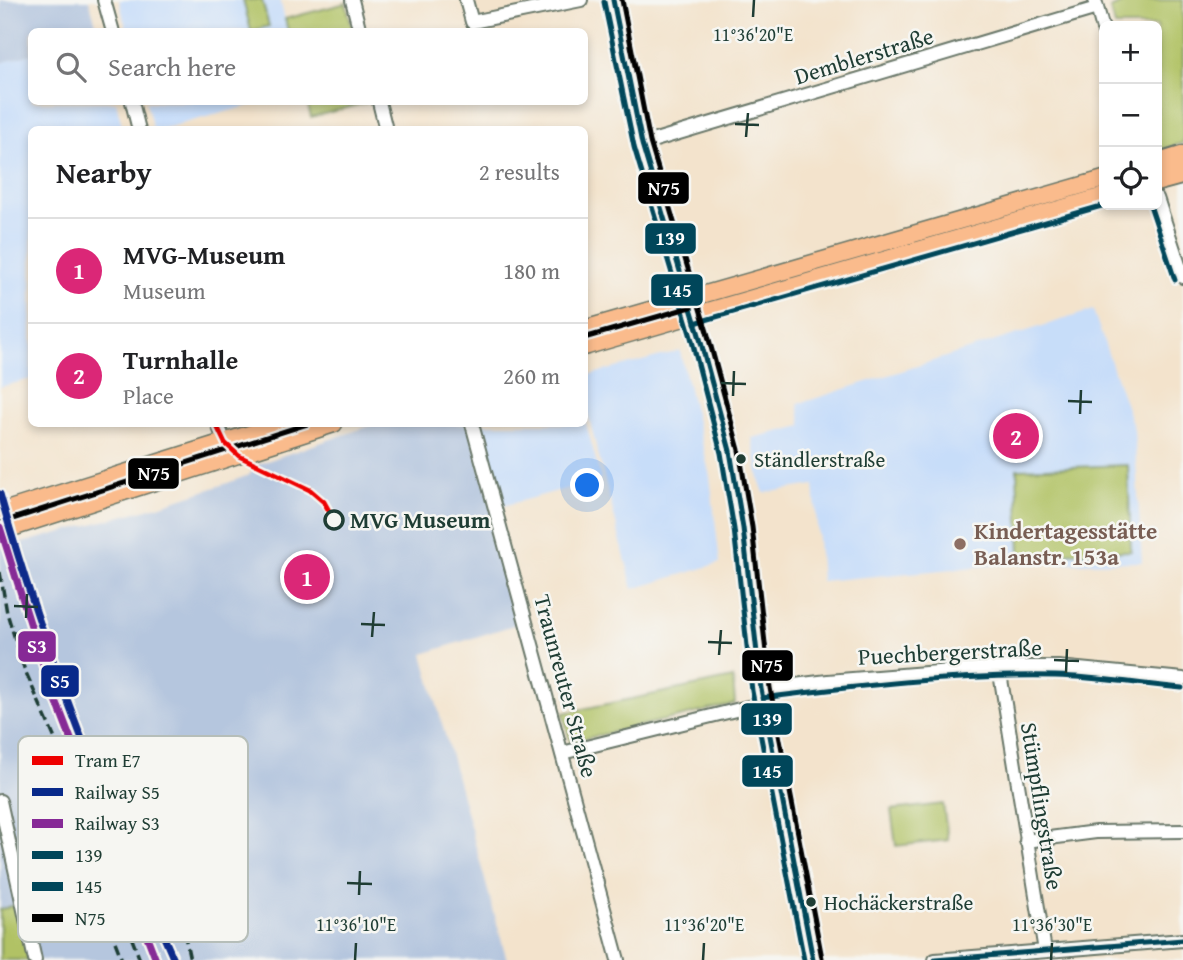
<!DOCTYPE html>
<meta charset="utf-8">
<style>
:root{--surface:#fff;--page:#f6f6f6;--text:#202124;--muted:#757577;--line:#e0e0e0;--accent:#db2777}
body{margin:0;font-family:"Gentium Book Plus",serif;background:var(--page);color:var(--text)}
.controls{position:absolute;right:21px;top:21px;display:grid;overflow:hidden;border-radius:10px;box-shadow:0 4px 10px #0003}
.controls button{width:63px;height:63px;display:grid;place-items:center;padding:0;border:0;border-bottom:2px solid var(--line);background:var(--surface);color:var(--text);font:35px sans-serif}
.you{position:absolute;left:588px;top:486px;width:24px;height:24px;margin:-18px;border:5px solid #fff;border-radius:50%;background:#1a73e8;box-shadow:0 0 0 10px #1a73e833}
.badge{display:grid;place-items:center;width:46px;height:46px;border-radius:50%;background:var(--accent);color:#fff;font-size:23px;font-weight:700}
.pin{position:absolute;translate:-50% -50%;border:4px solid #fff;box-shadow:0 2px 7px #0006}
.list{margin:0;padding:0;list-style:none}
h2{display:flex;justify-content:space-between;align-items:center;height:91px;margin:0;padding:0 28px;font-size:30px}
h2 small{font-size:23px;font-weight:400;color:var(--muted)}
.list li{display:grid;grid-template-columns:46px 1fr auto;gap:21px;align-items:center;box-sizing:border-box;height:105px;padding:0 28px;border-top:2px solid var(--line)}
.list b{display:block;font-size:26px;white-space:nowrap}
.list p{margin:0;font-size:23px;white-space:nowrap;color:var(--muted)}
.list em{font-size:23px;font-style:normal;color:var(--muted)}
.icon{flex:none;width:38px;height:38px;fill:none;stroke:currentColor;stroke-width:2;stroke-linecap:round;stroke-linejoin:round}
.map{position:relative;flex:none;width:1183px;height:960px;overflow:hidden}
.search{position:absolute;background:var(--surface);box-shadow:0 4px 10px #0003;left:28px;top:28px;width:560px;height:77px;display:flex;align-items:center;gap:18px;box-sizing:border-box;padding:0 24px;border-radius:10px;color:var(--muted);font-size:26px}
.panel{position:absolute;background:var(--surface);box-shadow:0 4px 10px #0003;left:28px;top:126px;width:560px;height:301px;border-radius:10px}
.map>svg:first-child{display:block}
.built{fill:#c7ddf9}
.industrial{fill:#b5c6de}
.green{fill:#b1c265;stroke:#68804c;stroke-width:2}
.lines{fill:none;stroke-linecap:round;stroke-linejoin:round}
.minor-casing{stroke:#697769;stroke-width:16}
.major-casing{stroke:#697769;stroke-width:19}
.highway-casing{stroke:#697769;stroke-width:23}
.minor{stroke:#fff;stroke-width:12}
.major{stroke:#fabb8c;stroke-width:16}
.highway{stroke:#fabb8c;stroke-width:19}
.tram{stroke:#1f3d34;stroke-width:2}
.rail{stroke:#1f3d34;stroke-width:3.5;stroke-dasharray:10 5;stroke-linecap:butt}
.bus-1-casing{stroke:#f6f6f2;stroke-width:10}
.bus-2-casing{stroke:#f6f6f2;stroke-width:10}
.bus-3-casing{stroke:#f6f6f2;stroke-width:10}
.bus-1{stroke:#00465a;stroke-width:5}
.bus-2{stroke:#00465a;stroke-width:5}
.bus-3{stroke:#000;stroke-width:5}
.rail-1-casing{stroke:#f6f6f2;stroke-width:12}
.rail-2-casing{stroke:#f6f6f2;stroke-width:12}
.rail-1{stroke:#08298a;stroke-width:7}
.rail-2{stroke:#862996;stroke-width:7}
.tram-1-casing{stroke:#f6f6f2;stroke-width:10}
.tram-1{stroke:#e00;stroke-width:5}
.ticks{fill:none;stroke:#1f3d34;stroke-width:2.5}
.bus-dot{fill:#1f3d34;stroke:#f6f6f2;stroke-width:2.5}
.stop-dot{fill:#f6f6f2;stroke:#1f3d34;stroke-width:3.5}
.education-dot{fill:#8d6e63;stroke:#f6f6f2;stroke-width:2.5}
.labels{text-anchor:middle;stroke-width:5;stroke-linejoin:round;paint-order:stroke}
.bus-label{font-size:21px;fill:#1f3d34;stroke:#f6f6f2;text-anchor:start}
.street-label{font-size:23px;fill:#1f3d34;stroke:#f6f6f2}
.stop-label{font-size:23px;font-weight:bold;fill:#1f3d34;stroke:#f6f6f2;text-anchor:start}
.education-label{font-size:23px;font-weight:bold;fill:#785e54;stroke:#f6f6f2;text-anchor:start}
.key{fill:#f6f6f2;stroke:#b6beb9;stroke-width:2}
.key-label{font-size:19px;fill:#1f3d34}
.ticks-label{font-size:18px;text-anchor:middle;fill:#1f3d34;stroke:#f6f6f2;stroke-width:5;stroke-linejoin:round;paint-order:stroke}
.line-badge{stroke:#f6f6f2;stroke-width:2.5}
.badge-label{font-size:19px;text-anchor:middle;font-weight:bold;fill:#fff}
</style>
<div class="map">
<svg width="1183" height="960" viewBox="0 0 1183 960">
<rect width="100%" height="100%" fill="#f6f6f2"/>
<filter id="ink" filterUnits="userSpaceOnUse"><feTurbulence type="fractalNoise" baseFrequency=".0143" numOctaves="2"/><feDisplacementMap in="SourceGraphic" scale="14" xChannelSelector="R" yChannelSelector="G"/><feConvolveMatrix kernelMatrix="1 2 1 2 8 2 1 2 1" color-interpolation-filters="sRGB"/></filter>
<filter id="wash" filterUnits="userSpaceOnUse"><feTurbulence type="fractalNoise" baseFrequency=".00686" numOctaves="4" result="noise"/><feDisplacementMap in="SourceGraphic" scale="28" xChannelSelector="R" yChannelSelector="G"/><feGaussianBlur stdDeviation="1.57" result="paint"/><feColorMatrix in="noise" values="0 0 0 0 0 0 0 0 0 0 0 0 0 0 0 0 0 1.4 0 .05"/><feComposite in="paint" operator="in"/></filter>
<g filter="url(#wash)">
<rect width="100%" height="100%" fill="#f3e3cc"/>
<g class="built">
<polygon points="119,0 280,0 288,31 127,31"/>
<polygon points="31,54 32,102 116,102 123,129 32,130 31,379 0,387 0,63"/>
<polygon points="146,102 263,102 158,130 153,129"/>
<polygon points="1093,310 1134,429 1142,562 1009,564 821,581 814,485 764,493 759,479 752,438 802,426 798,404"/>
<polygon points="680,351 710,476 720,563 633,589 585,403 585,376"/>
<polygon points="585,419 601,479 503,506 480,424 584,424"/>
</g>
<g class="industrial">
<polygon points="0,0 89,0 98,31 32,32 31,54 0,63"/>
<polygon points="375,424 469,424 523,622 423,654 507,960 28,960 16,904 0,910 0,549 155,507 225,484 249,475 258,464"/>
</g>
<g class="green">
<polygon points="243,0 262,0 269,26 251,31"/>
<polygon points="1129,0 1183,0 1183,143 1160,150 1157,147 1157,26 1115,26 1110,9"/>
<polygon points="346,3 353,31 288,31 285,19"/>
<polygon points="307,102 370,102 311,117"/>
<polygon points="1128,465 1131,551 1020,554 1017,469"/>
<polygon points="733,678 735,704 570,742 563,713"/>
<polygon points="943,804 948,840 896,846 891,810"/>
<polygon points="17,904 28,960 0,960 0,910"/>
</g>
</g>
<g filter="url(#ink)">
<g class="lines">
<defs>
<g id="minor">
<polyline points="104,0 113,32"/>
<polyline points="352,0 360,32"/>
<polyline points="466,0 472,22 581,0"/>
<polyline points="613,0 642,144 699,335 730,451 743,528 761,689 813,960"/>
<polyline points="1095,0 1104,33"/>
<polyline points="132,102 139,130"/>
<polyline points="379,102 386,130"/>
<polyline points="642,144 1097,8"/>
<polyline points="1157,198 1183,277"/>
<polyline points="218,424 222,435 230,447"/>
<polyline points="472,424 618,960"/>
<polyline points="999,667 1045,951"/>
<polyline points="761,689 828,681 999,667 1058,667 1183,679"/>
<polyline points="562,753 764,703"/>
<polyline points="0,801 35,960"/>
<polyline points="1026,841 1096,832 1183,831"/>
<polyline points="935,960 1183,940"/>
</g>
<g id="major">
<polyline points="584,329 1104,179"/>
<polyline points="584,347 1104,196"/>
<polyline points="0,512 281,424"/>
<polyline points="0,532 334,424"/>
</g>
<g id="highway">
<polyline points="1157,164 1183,156"/>
<polyline points="1157,181 1183,174"/>
</g>
</defs>
<use href="#minor" class="minor-casing"/>
<use href="#major" class="major-casing"/>
<use href="#highway" class="highway-casing"/>
<use href="#minor" class="minor"/>
<use href="#major" class="major"/>
<use href="#highway" class="highway"/>
<polyline class="tram" points="155,773 178,903"/>
<g class="rail">
<polyline points="0,572 7,613 24,668 58,746 140,960"/>
<polyline points="81,827 98,897 122,960"/>
<polyline points="178,903 190,960"/>
</g>
<defs>
<g id="bus-1">
<polyline points="613,0 642,144 699,335 730,451 743,528 761,689 813,960"/>
<polyline points="935,960 1183,940"/>
</g>
<g id="bus-2">
<polyline points="604,2 634,147 691,337 721,453 734,529 752,691 804,960"/>
<polyline points="1150,205 1175,280"/>
<polyline points="695,323 1105,205"/>
<path d="M 762,698 C 858,686 957,674 1055,676 C 1097,677 1140,684 1182,688"/>
</g>
<g id="bus-3">
<polyline points="622,0 650,142 707,332 739,450 752,527 770,688 822,958"/>
<polyline points="584,338 691,307"/>
<polyline points="0,523 307,424"/>
</g>
</defs>
<use href="#bus-1" class="bus-1-casing"/>
<use href="#bus-2" class="bus-2-casing"/>
<use href="#bus-3" class="bus-3-casing"/>
<use href="#bus-1" class="bus-1"/>
<use href="#bus-2" class="bus-2"/>
<use href="#bus-3" class="bus-3"/>
<defs>
<path id="rail-1" d="M 0,494 C 45,655 107,808 174,960"/>
<polyline id="rail-2" points="0,527 46,674 156,960"/>
</defs>
<use href="#rail-1" class="rail-1-casing"/>
<use href="#rail-2" class="rail-2-casing"/>
<use href="#rail-1" class="rail-1"/>
<use href="#rail-2" class="rail-2"/>
<defs>
<polyline id="tram-1" points="216,424 225,443 239,456 310,490 324,502 334,520"/>
</defs>
<use href="#tram-1" class="tram-1-casing"/>
<use href="#tram-1" class="tram-1"/>
</g>
</g>
<path class="ticks" d="M 753,17 L 754,0M 735,124 L 759,125M 746,137 L 748,113M 721,383 L 746,384M 733,396 L 734,371M 1068,401 L 1092,402M 1080,414 L 1081,390M 14,606 L 38,607M 26,618 L 27,594M 361,624 L 385,625M 372,637 L 374,612M 708,642 L 732,643M 719,655 L 721,630M 1054,660 L 1079,661M 1066,673 L 1067,649M 347,883 L 372,884M 359,895 L 360,871M 355,960 L 356,943M 703,960 L 704,943M 1051,960 L 1052,943"/>
<g class="bus-dot">
<circle cx="741" cy="459" r="6"/>
<circle cx="811" cy="902" r="6"/>
</g>
<circle class="stop-dot" cx="334" cy="520" r="9"/>
<circle class="education-dot" cx="960" cy="544" r="7"/>
<g class="labels">
<g class="bus-label">
<text x="754" y="467">Ständlerstraße</text>
<text x="824" y="910">Hochäckerstraße</text>
</g>
<g class="street-label">
<text transform="translate(864 56) rotate(-17)" y="8">Demblerstraße</text>
<text transform="translate(950 652) rotate(-3)" y="8">Puechbergerstraße</text>
<text transform="translate(566 686) rotate(75)" y="8">Traunreuter Straße</text>
<text transform="translate(1042 806) rotate(81)" y="8">Stümpflingstraße</text>
</g>
<g class="stop-label">
<text x="350" y="528">MVG Museum</text>
</g>
<g class="education-label">
<text x="974" y="539">Kindertagesstätte<tspan x="974" dy="26">Balanstr. 153a</tspan></text>
</g>
</g>
<rect x="18" y="736" width="230" height="206" rx="10" class="key"/>
<rect x="32" y="756" width="31" height="9" fill="#e00"/>
<rect x="32" y="788" width="31" height="8" fill="#08298a"/>
<rect x="32" y="819" width="31" height="9" fill="#862996"/>
<rect x="32" y="851" width="31" height="8" fill="#00465a"/>
<rect x="32" y="882" width="31" height="9" fill="#00465a"/>
<rect x="32" y="914" width="31" height="8" fill="#000"/>
<g class="key-label">
<text x="75" y="767">Tram E7</text>
<text x="75" y="799">Railway S5</text>
<text x="75" y="830">Railway S3</text>
<text x="75" y="862">139</text>
<text x="75" y="893">145</text>
<text x="75" y="925">N75</text>
</g>
<g class="ticks-label">
<text x="753" y="41">11°36'20"E</text>
<text x="356" y="931">11°36'10"E</text>
<text x="704" y="931">11°36'20"E</text>
<text x="1052" y="931">11°36'30"E</text>
</g>
<g class="line-badge">
<rect x="637" y="171" width="53" height="34" rx="7" fill="#000"/>
<rect x="644" y="222" width="53" height="33" rx="7" fill="#00465a"/>
<rect x="650" y="273" width="54" height="34" rx="7" fill="#00465a"/>
<rect x="127" y="457" width="53" height="33" rx="7" fill="#000"/>
<rect x="17" y="630" width="40" height="33" rx="7" fill="#862996"/>
<rect x="741" y="649" width="53" height="33" rx="7" fill="#000"/>
<rect x="40" y="664" width="40" height="34" rx="7" fill="#08298a"/>
<rect x="740" y="702" width="53" height="34" rx="7" fill="#00465a"/>
<rect x="741" y="754" width="53" height="34" rx="7" fill="#00465a"/>
</g>
<g class="badge-label">
<text x="664" y="195">N75</text>
<text x="670" y="245">139</text>
<text x="677" y="297">145</text>
<text x="154" y="480">N75</text>
<text x="37" y="653">S3</text>
<text x="767" y="672">N75</text>
<text x="60" y="688">S5</text>
<text x="767" y="726">139</text>
<text x="767" y="778">145</text>
</g>
</svg>
<div class="controls">
<button>+</button>
<button>−</button>
<button><svg class="icon" aria-label="locate" viewBox="0 0 24 24"><circle cx="12" cy="12" r="6"/><path d="M12 2v4M12 18v4M2 12h4M18 12h4"/></svg></button>
</div>
<div class="you"></div>
<div class="pin badge" style="left:307px;top:577px">1</div>
<div class="pin badge" style="left:1016px;top:436px">2</div>
<div class="search"><svg class="icon" aria-label="search" viewBox="0 0 24 24"><circle cx="10" cy="10" r="6"/><path d="M15 15l6 6"/></svg>Search here</div>
<section class="panel">
<h2>Nearby<small>2 results</small></h2>
<ul class="list">
<li><span class="badge">1</span><div><b>MVG-Museum</b><p>Museum</p></div><em>180 m</em></li>
<li><span class="badge">2</span><div><b>Turnhalle</b><p>Place</p></div><em>260 m</em></li>
</ul>
</section>
</div>
